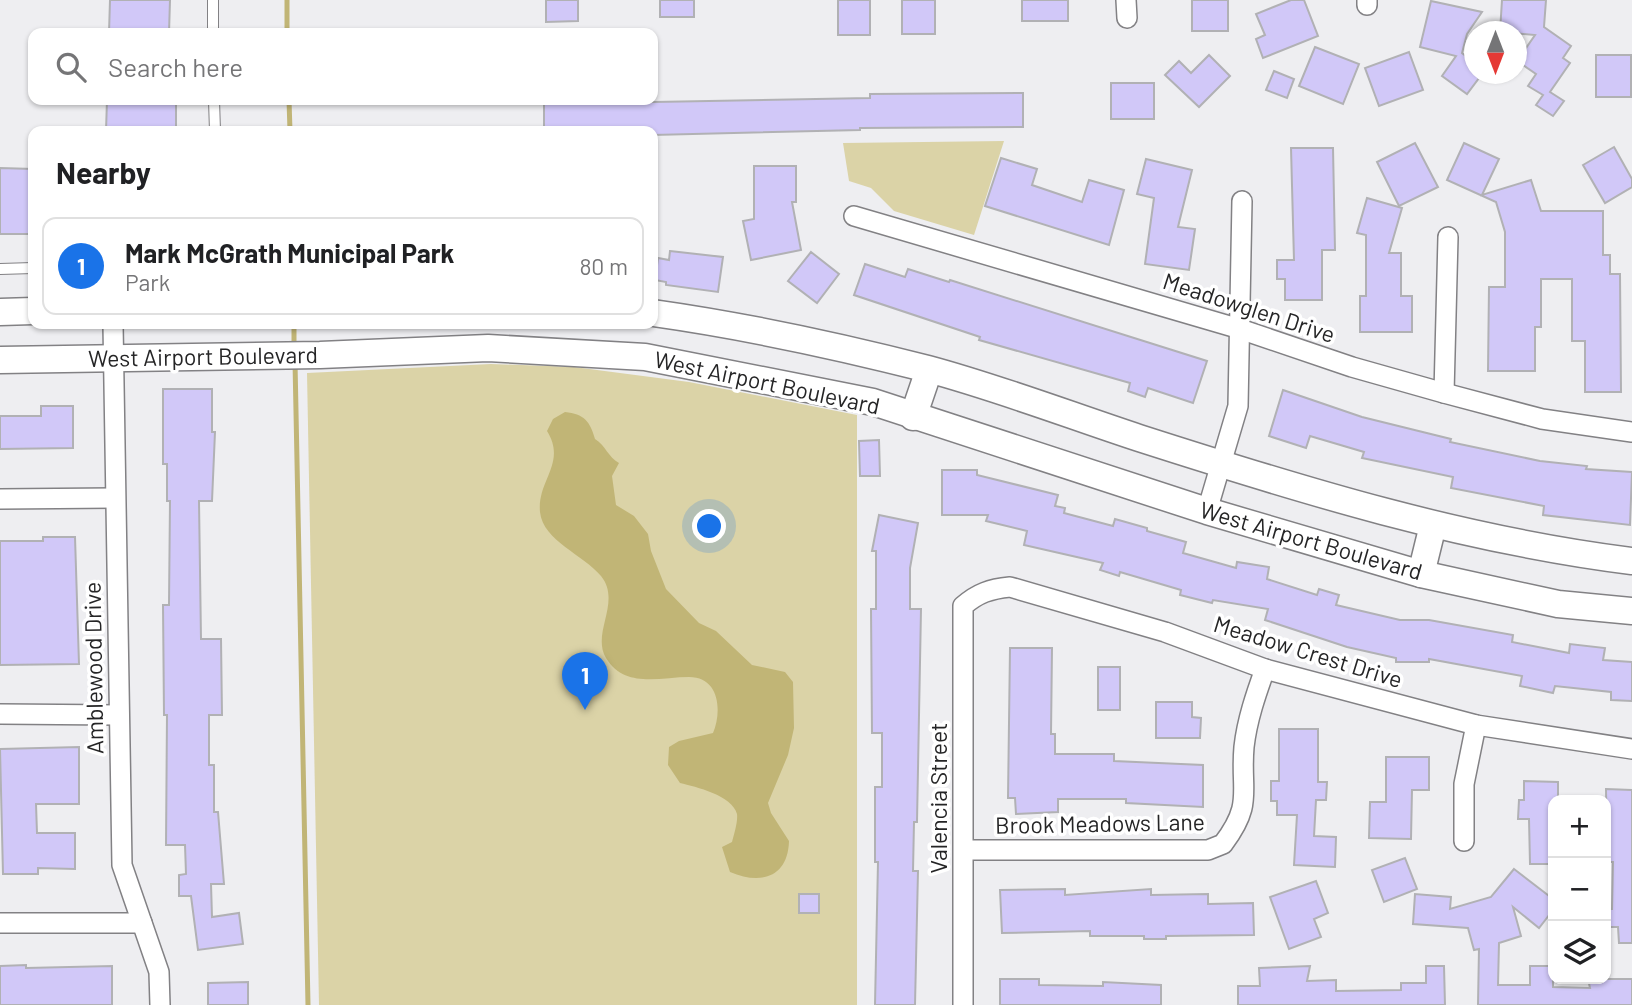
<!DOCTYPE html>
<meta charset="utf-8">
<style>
:root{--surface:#fff;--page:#f6f6f6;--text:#202124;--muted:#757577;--line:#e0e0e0;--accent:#1a73e8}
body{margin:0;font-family:Barlow,sans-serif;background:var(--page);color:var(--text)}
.controls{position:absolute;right:21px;bottom:21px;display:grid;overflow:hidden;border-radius:14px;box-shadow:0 2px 5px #0004}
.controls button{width:63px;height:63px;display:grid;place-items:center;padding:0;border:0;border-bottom:2px solid var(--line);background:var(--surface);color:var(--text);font:35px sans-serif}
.compass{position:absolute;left:1464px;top:21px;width:63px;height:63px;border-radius:50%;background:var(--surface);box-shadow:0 2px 5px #0004;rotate:180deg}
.you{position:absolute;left:710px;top:527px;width:24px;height:24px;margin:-18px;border:5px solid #fff;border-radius:50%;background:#1a73e8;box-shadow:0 0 0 10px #1a73e833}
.badge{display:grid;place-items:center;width:46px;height:46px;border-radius:50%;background:var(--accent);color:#fff;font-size:23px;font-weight:700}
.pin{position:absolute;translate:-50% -58px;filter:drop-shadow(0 2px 4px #0008)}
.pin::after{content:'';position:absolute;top:37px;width:24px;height:21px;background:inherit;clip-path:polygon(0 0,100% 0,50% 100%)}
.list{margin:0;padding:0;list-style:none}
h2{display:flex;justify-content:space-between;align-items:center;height:91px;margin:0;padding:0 28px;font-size:30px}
h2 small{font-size:23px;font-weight:400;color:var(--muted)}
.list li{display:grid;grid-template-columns:46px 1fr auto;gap:21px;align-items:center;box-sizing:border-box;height:98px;margin:0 14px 14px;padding:0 14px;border:2px solid var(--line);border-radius:14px}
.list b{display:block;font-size:26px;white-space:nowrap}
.list p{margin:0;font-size:23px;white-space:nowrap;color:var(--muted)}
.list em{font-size:23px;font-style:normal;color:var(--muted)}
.icon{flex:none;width:38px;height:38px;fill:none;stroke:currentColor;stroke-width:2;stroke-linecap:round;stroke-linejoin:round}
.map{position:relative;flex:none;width:1632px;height:1005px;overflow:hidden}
.search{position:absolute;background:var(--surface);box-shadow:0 2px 5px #0004;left:28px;top:28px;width:630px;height:77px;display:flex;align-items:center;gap:18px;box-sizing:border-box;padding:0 24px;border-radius:14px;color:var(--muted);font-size:26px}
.panel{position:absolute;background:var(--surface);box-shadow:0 2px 5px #0004;left:28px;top:126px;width:630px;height:203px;border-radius:14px}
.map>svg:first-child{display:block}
.green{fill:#dbd3a7}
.water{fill:#c1b576}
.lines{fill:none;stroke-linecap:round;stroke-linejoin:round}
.stream{stroke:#c1b576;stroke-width:5}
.building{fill:#d1c8f8;stroke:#b1b1b4;stroke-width:2}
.lane-casing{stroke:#828184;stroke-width:12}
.street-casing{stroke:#828184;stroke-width:22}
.secondary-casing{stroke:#828184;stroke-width:29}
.lane{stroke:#fff;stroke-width:10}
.street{stroke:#fff;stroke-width:19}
.secondary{stroke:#fff;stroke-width:26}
.labels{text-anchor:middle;stroke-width:7;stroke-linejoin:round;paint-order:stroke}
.street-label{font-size:23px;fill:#252526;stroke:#fff}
</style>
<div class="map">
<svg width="1632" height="1005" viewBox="0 0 1632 1005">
<rect width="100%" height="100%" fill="#eeeef1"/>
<g class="green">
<polygon points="1004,141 974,235 894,211 871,188 849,181 843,143"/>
<polygon points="491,364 574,367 689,382 857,415 857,1005 319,1005 307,373"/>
</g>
<path class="water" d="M 565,412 C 584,414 590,421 595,439 C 606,446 608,457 619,463 L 612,476 L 616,505 L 634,516 L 648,534 L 651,551 L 666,589 L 699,623 L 716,631 L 752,665 L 785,672 L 793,682 L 794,728 L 788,755 L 768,803 L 771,813 L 789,841 C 788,878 760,885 730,872 L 722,847 L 732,842 C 734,834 738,822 737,814 C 732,795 696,787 680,783 L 668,765 L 669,747 L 679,741 L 713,733 C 722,712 720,677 689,677 C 660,677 625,689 606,658 C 591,633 622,602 601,576 C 584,555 543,541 540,512 C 537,480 567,463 547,431 L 553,419 Z"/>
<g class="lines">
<g class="stream">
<polyline points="287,0 287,33"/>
<polyline points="289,100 290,131"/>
<polyline points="294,324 294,349"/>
<polyline points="295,362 308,1005"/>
</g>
</g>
<g class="building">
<polygon points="110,0 170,0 169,33 109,33"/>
<polygon points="546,0 578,0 578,21 546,22"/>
<rect x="660" y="0" width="34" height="17"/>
<rect x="838" y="0" width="32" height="35"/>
<rect x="902" y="0" width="33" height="34"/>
<rect x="1022" y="0" width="46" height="21"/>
<rect x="1192" y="0" width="36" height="31"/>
<polygon points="1291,0 1304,0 1318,36 1263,58 1256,39 1265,35 1256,14"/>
<polygon points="1502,0 1546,0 1544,27 1571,46 1563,58 1570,63 1550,92 1564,101 1553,116 1536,105 1543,95 1528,86 1536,74 1517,61 1535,35 1500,32"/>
<polygon points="1431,1 1482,12 1467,34 1462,53 1474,62 1474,74 1482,74 1467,94 1442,76 1456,56 1420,47"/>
<polygon points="1315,47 1359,64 1343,104 1299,86"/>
<polygon points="1409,52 1423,90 1379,106 1365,68"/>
<polygon points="1209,55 1230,76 1199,107 1165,75 1179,61 1191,73"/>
<rect x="1596" y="55" width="35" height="42"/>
<polygon points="1274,71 1294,79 1287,98 1266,90"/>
<rect x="1111" y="83" width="43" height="36"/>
<polygon points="1023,93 1023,127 860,128 860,130 653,135 653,131 544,131 544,104 870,98 870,94"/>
<polygon points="107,100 176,100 176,131 106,131"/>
<polygon points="1415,143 1438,187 1399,206 1377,162"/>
<polygon points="1464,143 1499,159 1482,195 1531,180 1541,211 1603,211 1603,255 1610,255 1610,274 1620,274 1621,392 1585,392 1585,341 1572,341 1572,279 1541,279 1541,327 1535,327 1535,371 1488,371 1489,287 1505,287 1505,232 1496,202 1447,180"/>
<polygon points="1614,147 1632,179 1632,187 1605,203 1583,165"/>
<polygon points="1291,148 1333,148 1335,250 1322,250 1322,300 1285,300 1285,279 1277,279 1277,260 1294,260"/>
<polygon points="1001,158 1037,169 1032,185 1082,202 1089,180 1124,190 1109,245 985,206"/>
<polygon points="1146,159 1192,170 1178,227 1195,229 1189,270 1145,264 1154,198 1137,194"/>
<polygon points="754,166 796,166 796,202 792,202 801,250 751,260 743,221 754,219"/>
<polygon points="0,168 33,169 33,234 0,234"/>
<polygon points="1367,198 1402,208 1389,253 1401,253 1401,296 1412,296 1412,332 1360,332 1360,296 1366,296 1366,235 1357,233"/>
<polygon points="670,251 723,257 718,292 666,285 666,282 655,280 658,258 669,260"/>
<polygon points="811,252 839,274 817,303 788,281"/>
<polygon points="865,264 905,277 908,269 949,282 950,280 1207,361 1193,403 1148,388 1145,397 1128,391 1130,383 979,340 980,337 854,295"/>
<polygon points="163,389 212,389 212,432 215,432 212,501 199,501 201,639 221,639 222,715 209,715 209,765 214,765 214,812 218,812 224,884 211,884 212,917 239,913 243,944 198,950 191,896 179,896 179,875 186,874 185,845 166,845 167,715 164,715 163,605 169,605 170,501 167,501 167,464 163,464"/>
<polygon points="1283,390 1362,417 1451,439 1450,442 1540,461 1587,466 1586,469 1632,472 1630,525 1543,515 1544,506 1451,488 1453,477 1362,458 1364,452 1310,436 1306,448 1269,436"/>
<polygon points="41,406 73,406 73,448 0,449 0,416 41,416"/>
<polygon points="879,440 880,476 860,476 859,441"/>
<polygon points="942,470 977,470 977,475 1058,495 1055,506 1065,508 1064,513 1113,526 1115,519 1147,528 1147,531 1186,542 1183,553 1236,568 1237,562 1269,567 1267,579 1317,595 1319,589 1339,595 1336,605 1400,620 1429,620 1513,635 1512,642 1569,653 1570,644 1605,648 1603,660 1632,662 1632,701 1611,700 1611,692 1555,686 1553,693 1520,686 1522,676 1429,659 1429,662 1396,662 1396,658 1347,647 1265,620 1268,609 1213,600 1212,603 1180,595 1181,590 1120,572 1119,576 1100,570 1103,563 1024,545 1027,531 986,521 988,515 942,515"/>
<polygon points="879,515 918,523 910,568 910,609 921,609 917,822 914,822 913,871 918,871 915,1005 875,1005 878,862 875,862 875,787 882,787 882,733 872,733 871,609 876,609 876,551 872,551"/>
<polygon points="43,537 75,537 79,664 0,665 0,541 43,541"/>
<polygon points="1010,648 1052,648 1051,734 1055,734 1055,754 1114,754 1114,761 1203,765 1203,807 1126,803 1126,799 1058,799 1058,812 1016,814 1015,798 1008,798"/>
<rect x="1098" y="667" width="22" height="43"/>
<polygon points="1156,702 1192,702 1192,717 1201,718 1200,738 1156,738"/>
<polygon points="1279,729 1318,729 1318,782 1327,782 1326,800 1316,800 1314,836 1336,837 1335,867 1294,865 1297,815 1277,815 1277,801 1271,801 1271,781 1279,781"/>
<polygon points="79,747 79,804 36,804 37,833 75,833 75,869 38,868 38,874 3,874 0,749"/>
<polygon points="1386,757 1429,757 1429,790 1412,790 1411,839 1369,838 1370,802 1386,802"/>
<polygon points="1524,781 1558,782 1558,800 1553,800 1553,864 1530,864 1529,819 1518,819 1519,800 1524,800"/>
<polygon points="1606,789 1632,790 1632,943 1619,943 1618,927 1607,927 1607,909 1612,909 1613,862 1607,862"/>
<polygon points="1405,858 1417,889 1384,902 1372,870"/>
<polygon points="1514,869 1553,899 1553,910 1539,928 1513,907 1521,936 1499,943 1498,985 1530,985 1530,966 1553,966 1553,987 1590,988 1588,979 1632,979 1632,1005 1478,1005 1479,949 1474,950 1468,928 1413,924 1415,894 1451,897 1450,909 1491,897"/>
<polygon points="1316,881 1328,913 1314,919 1321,937 1289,949 1270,897"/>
<polygon points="1065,889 1065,895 1151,889 1151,895 1208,894 1208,904 1253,903 1254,935 1166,936 1166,939 1144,939 1144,936 1090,936 1090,931 1002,933 1000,890"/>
<rect x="799" y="894" width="20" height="19"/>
<polygon points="26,965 26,968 112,966 112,1005 0,1005 0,966"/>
<polygon points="1310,966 1307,981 1336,980 1336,991 1401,990 1401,983 1426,983 1426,966 1444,966 1445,1005 1238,1005 1238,986 1260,986 1259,968"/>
<polygon points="1000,979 1039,979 1039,985 1103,986 1103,982 1161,985 1161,1005 1000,1005"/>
<polygon points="248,982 248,1005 208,1005 208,983"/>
</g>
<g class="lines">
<defs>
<g id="lane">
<polyline points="213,0 213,33"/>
<polyline points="214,100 215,131"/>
<polyline points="0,269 33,268"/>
</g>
<g id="street">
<polyline points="1126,0 1127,18"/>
<polyline points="1367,0 1367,5"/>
<polyline points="854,216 1240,329 1352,367 1444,393 1542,419 1632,432"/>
<polyline points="113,324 122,865 159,972 160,1005"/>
<polyline points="1444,393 1448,237"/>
<polyline points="0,499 114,498"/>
<polyline points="1207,511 1238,406 1242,201"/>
<polyline points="0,714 119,715"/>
<polyline points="1464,841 1464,784 1476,725"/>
<path d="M 964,850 L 1208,850 L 1223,844 C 1254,803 1240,792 1244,747 C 1247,720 1256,694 1265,669"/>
<polyline points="0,923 142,923"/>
<path d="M 963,1005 L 963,606 C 978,593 990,589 1010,587 L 1165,632 L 1265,669 L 1476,725 L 1632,749"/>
</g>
<g id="secondary">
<polyline points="0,312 33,311"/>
<path d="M 653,313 C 745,326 838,346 928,369 C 999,388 1069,415 1139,438 C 1301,490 1463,540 1632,561"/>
<polyline points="0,360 320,355 488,348 645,357 873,402 1207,511 1421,574 1558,604 1632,611"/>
<polyline points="913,417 929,370"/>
<polyline points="1421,574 1433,525"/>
</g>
</defs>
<use href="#lane" class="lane-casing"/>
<use href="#street" class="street-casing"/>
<use href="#secondary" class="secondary-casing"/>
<use href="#lane" class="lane"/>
<use href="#street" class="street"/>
<use href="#secondary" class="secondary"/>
</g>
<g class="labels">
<g class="street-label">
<text transform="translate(1249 308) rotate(18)" y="8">Meadowglen Drive</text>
<text transform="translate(203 357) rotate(-1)" y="8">West Airport Boulevard</text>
<text transform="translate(767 383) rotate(12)" y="8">West Airport Boulevard</text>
<text transform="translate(1311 541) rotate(16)" y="8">West Airport Boulevard</text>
<text transform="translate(1308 652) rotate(17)" y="8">Meadow Crest Drive</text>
<text transform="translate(94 668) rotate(-91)" y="8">Amblewood Drive</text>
<text transform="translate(939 798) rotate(-90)" y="8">Valencia Street</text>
<text transform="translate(1100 824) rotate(-1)" y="8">Brook Meadows Lane</text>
</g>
</g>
</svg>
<div class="controls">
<button>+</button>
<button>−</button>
<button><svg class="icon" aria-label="layers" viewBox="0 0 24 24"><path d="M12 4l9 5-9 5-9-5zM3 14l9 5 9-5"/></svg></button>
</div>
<svg class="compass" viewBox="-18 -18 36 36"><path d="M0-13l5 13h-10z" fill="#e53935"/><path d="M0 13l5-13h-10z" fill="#757577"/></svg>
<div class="you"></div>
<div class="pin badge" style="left:585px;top:710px">1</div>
<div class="search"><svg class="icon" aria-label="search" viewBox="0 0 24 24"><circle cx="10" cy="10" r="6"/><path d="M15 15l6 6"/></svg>Search here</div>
<section class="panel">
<h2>Nearby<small></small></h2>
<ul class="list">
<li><span class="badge">1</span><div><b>Mark McGrath Municipal Park</b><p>Park</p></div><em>80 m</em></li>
</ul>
</section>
</div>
